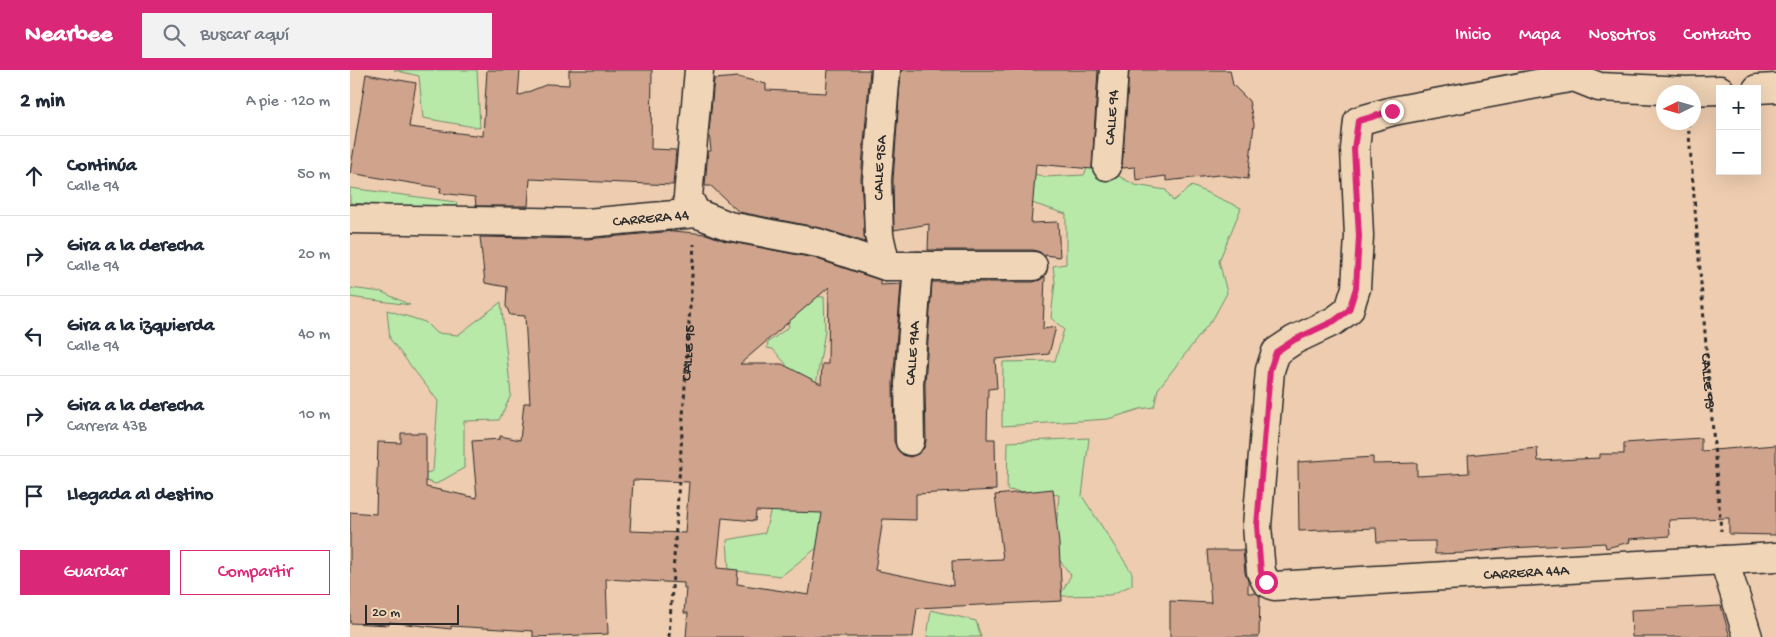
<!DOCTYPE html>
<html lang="es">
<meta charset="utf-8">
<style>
:root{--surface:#fff;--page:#f2f2f3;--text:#1f2937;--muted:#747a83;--line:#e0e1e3;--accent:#db2777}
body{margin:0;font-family:"Gochi Hand",sans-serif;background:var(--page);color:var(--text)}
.controls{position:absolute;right:15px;top:15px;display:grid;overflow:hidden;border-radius:0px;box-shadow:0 5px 20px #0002}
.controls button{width:45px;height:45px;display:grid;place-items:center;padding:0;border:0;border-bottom:1px solid var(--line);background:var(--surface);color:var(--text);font:25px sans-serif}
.compass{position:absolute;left:1306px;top:15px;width:45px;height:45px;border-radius:50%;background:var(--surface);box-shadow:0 5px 20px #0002;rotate:265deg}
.scale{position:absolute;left:15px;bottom:12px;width:94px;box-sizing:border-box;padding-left:5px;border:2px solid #2b2b2b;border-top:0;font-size:14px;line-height:18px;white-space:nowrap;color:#2b2b2b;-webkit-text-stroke:4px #f0d5b7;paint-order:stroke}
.stop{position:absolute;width:15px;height:15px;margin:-11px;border:4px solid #db2777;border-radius:50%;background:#fff}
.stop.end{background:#db2777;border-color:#fff;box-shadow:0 1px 5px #0008}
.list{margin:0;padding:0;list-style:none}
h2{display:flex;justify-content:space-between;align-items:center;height:65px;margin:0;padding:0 20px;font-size:21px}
h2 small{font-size:16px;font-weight:400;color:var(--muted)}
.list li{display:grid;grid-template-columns:32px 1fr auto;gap:15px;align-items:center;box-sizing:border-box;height:80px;padding:0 20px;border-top:1px solid var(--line)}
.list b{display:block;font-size:19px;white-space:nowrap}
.list p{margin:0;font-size:16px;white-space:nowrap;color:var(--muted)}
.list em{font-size:16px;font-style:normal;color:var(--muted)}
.actions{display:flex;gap:10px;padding:15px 20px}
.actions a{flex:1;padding:11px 0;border:1px solid var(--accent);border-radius:0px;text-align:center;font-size:18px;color:var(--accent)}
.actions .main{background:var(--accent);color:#fff}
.icon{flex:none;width:28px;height:28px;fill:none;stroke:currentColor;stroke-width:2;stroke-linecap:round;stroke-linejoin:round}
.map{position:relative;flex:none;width:1426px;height:567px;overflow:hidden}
header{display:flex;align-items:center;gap:30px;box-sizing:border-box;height:70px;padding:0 25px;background:var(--accent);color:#fff}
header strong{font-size:24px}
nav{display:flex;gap:28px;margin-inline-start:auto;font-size:18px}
.search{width:350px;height:45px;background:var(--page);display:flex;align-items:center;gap:12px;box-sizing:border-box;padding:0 18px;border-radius:0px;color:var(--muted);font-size:19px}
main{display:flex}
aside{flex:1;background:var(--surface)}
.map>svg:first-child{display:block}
.green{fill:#b8e9a9;stroke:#728a6a}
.building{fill:#cfa38c;stroke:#2b2b2b;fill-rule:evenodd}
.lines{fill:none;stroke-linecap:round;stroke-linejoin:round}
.minor-casing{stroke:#2b2b2b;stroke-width:31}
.path{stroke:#2b2b2b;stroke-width:3;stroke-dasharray:4 4;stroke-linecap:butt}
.minor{stroke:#f0d5b7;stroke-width:28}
.route{stroke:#db2777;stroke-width:6}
.labels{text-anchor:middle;stroke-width:4;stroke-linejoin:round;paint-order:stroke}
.street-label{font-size:15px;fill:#2b2b2b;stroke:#f0d5b7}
</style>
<header>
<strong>Nearbee</strong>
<div class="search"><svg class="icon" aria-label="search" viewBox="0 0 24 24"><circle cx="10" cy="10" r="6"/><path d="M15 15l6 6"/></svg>Buscar aquí</div>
<nav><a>Inicio</a><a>Mapa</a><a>Nosotros</a><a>Contacto</a></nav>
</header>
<main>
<aside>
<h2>2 min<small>A pie · 120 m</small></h2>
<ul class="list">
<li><svg class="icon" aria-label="ahead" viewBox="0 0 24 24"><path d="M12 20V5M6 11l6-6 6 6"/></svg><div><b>Continúa</b><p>Calle 94</p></div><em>50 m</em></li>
<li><svg class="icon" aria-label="right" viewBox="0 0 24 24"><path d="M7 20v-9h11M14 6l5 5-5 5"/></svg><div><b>Gira a la derecha</b><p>Calle 94</p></div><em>20 m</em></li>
<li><svg class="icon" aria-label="left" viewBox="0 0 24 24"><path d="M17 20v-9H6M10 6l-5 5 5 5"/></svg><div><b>Gira a la izquierda</b><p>Calle 94</p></div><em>40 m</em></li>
<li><svg class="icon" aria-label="right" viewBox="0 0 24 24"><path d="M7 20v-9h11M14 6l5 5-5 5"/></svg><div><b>Gira a la derecha</b><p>Carrera 43B</p></div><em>10 m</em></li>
<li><svg class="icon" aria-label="arrive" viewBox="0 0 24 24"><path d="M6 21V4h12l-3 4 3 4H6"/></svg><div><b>Llegada al destino</b></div></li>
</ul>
<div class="actions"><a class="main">Guardar</a><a>Compartir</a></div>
</aside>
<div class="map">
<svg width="1426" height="567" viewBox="0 0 1426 567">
<rect width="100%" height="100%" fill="#eeccaf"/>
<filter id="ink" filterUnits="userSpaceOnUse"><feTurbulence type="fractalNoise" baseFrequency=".02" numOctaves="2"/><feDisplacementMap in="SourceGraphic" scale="10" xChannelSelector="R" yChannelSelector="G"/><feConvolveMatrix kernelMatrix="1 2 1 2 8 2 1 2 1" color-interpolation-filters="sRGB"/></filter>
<g filter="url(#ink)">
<g class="green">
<polygon points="44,0 127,0 130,58 73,48 69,6"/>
<polygon points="746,79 761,102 785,115 816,120 823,131 842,116 891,138 869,191 877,223 864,247 808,319 804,337 790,339 758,349 652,356 653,292 705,291 714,259 701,248 705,212 703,196 716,194 716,144 654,124 635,89 695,107 734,105"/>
<polygon points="0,118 106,132 108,140 0,133"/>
<polygon points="0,218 32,222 60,235 0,227"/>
<polygon points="441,225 474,227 475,261 465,321 434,307 436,294 423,279 417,278 418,272 439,257 435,240"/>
<polygon points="151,232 161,325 149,350 114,351 114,398 86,414 76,411 33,415 83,401 88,331 40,269 37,240 75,252 86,263 108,265"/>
<polygon points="739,368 732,426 782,503 782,515 760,525 710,526 721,505 704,483 709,425 657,420 658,372"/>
<polygon points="473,427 473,473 431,506 379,500 377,470 415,463 423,430"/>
<polygon points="581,540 626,551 631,567 577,567"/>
</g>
<g class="building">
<polygon points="137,0 170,0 168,26 198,14 219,15 219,0 302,0 301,79 326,80 323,115 180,109 178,136 126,136 125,127 90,123 91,118 0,103 16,4 66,13 59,57 133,66"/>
<polygon points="478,0 520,0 511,109 515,172 471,158 389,142 361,116 355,116 358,81 361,81 359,62 364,9 388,7 416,14 416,20 476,23"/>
<polygon points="551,0 748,0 742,99 686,94 681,153 708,152 710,187 695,185 695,187 690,182 683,180 578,180 579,154 544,160 543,110"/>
<polygon points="779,0 880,0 883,15 899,31 904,54 898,109 869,105 816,111 816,106 786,110 785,97 772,98"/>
<path d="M 324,161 L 356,164 L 376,171 L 464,188 L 530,210 L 530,215 L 551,214 L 543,313 L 544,371 L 547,379 L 553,385 L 560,387 L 568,384 L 574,378 L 576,371 L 575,314 L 582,212 L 683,212 L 690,210 L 695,206 L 693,259 L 706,257 L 699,284 L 645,289 L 647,318 L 638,319 L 637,369 L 645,369 L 646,420 L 566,424 L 566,450 L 533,449 L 525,500 L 603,516 L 602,491 L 653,489 L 645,425 L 703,419 L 709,474 L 712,531 L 567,538 L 563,567 L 336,567 L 338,543 L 334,543 L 336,518 L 334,518 L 334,513 L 256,509 L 258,564 L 183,567 L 183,561 L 101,556 L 101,559 L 39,552 L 39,555 L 0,553 L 0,442 L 26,444 L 28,372 L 51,373 L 51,363 L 76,363 L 76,417 L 127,428 L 122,371 L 150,369 L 150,366 L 170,370 L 174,333 L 180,333 L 175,246 L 160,245 L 156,236 L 157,217 L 135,213 L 130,167 L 237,169 ZM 479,217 L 478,294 L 472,294 L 471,314 L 432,294 L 390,294 ZM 283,410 L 339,412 L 335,463 L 280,461 ZM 406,441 L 472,443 L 459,525 L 387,514 L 388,500 L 367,498 L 372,448 L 405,451 Z"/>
<polygon points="1351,368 1351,381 1426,375 1426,465 1379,464 1379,448 1319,450 1320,466 1279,469 1280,472 1256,478 1255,473 1161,478 1116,483 1085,484 1085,471 1027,472 1026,458 949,461 948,392 1023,387 1023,394 1067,393 1067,406 1119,403 1118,385 1187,378 1188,391 1250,388 1250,384 1274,384 1274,373"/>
<polygon points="857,480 893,480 895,503 898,511 898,523 906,523 910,526 909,567 820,567 820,531 861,533"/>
<polygon points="1371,536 1380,567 1282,567 1281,540"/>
</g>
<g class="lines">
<defs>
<g id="minor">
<polyline points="1407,19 1426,18"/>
<path id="s3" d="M 1370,20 L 1336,21 L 1249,17 L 1224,7 L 1043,41 L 1008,51 L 1005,79 L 1009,166 L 1006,218 L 999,240 L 984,251 L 944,270 L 926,282 L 920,300 L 907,456 L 911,502 L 916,512 L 924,516 L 1426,487"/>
<path id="s4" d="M 757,96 L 764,0"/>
<polyline points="346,143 338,127 349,0"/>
<path id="s5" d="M 0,149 L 237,153 L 346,143 L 379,156 L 468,173 L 536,196 L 683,196"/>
<path id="s6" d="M 536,196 L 529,165 L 527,110 L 536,0"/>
<path id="s7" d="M 560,371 L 559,314 L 568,196"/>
<polyline points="1374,490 1398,567"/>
</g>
</defs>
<use href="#minor" class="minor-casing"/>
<g class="path">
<path id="s1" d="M 1338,52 L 1371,461"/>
<path id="s2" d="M 319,567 L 344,174"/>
</g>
<use href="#minor" class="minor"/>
</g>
</g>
<g class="lines" filter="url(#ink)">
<polyline class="route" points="916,512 911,502 907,456 920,300 926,282 944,270 984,251 999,240 1006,218 1009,166 1004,79 1008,51 1042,41"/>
</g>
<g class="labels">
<g class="street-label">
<text dy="5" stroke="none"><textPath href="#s4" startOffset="49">CALLE 94</textPath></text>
<text dy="5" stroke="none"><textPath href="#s6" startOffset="99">CALLE 95A</textPath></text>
<text dy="5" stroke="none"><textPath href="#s5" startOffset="301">CARRERA 44</textPath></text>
<text dy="5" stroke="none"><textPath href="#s2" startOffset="285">CALLE 95</textPath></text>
<text dy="5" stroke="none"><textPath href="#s7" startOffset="88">CALLE 94A</textPath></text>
<text dy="5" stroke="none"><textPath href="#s1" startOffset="260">CALLE 93</textPath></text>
<text dy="5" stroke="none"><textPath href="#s3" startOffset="1138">CARRERA 44A</textPath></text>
</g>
</g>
</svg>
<div class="controls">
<button>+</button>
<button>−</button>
</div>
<svg class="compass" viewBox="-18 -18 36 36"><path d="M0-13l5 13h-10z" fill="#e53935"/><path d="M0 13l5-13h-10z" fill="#747a83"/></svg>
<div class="scale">20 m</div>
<div class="stop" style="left:916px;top:512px"></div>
<div class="stop end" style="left:1042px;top:41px"></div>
</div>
</main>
